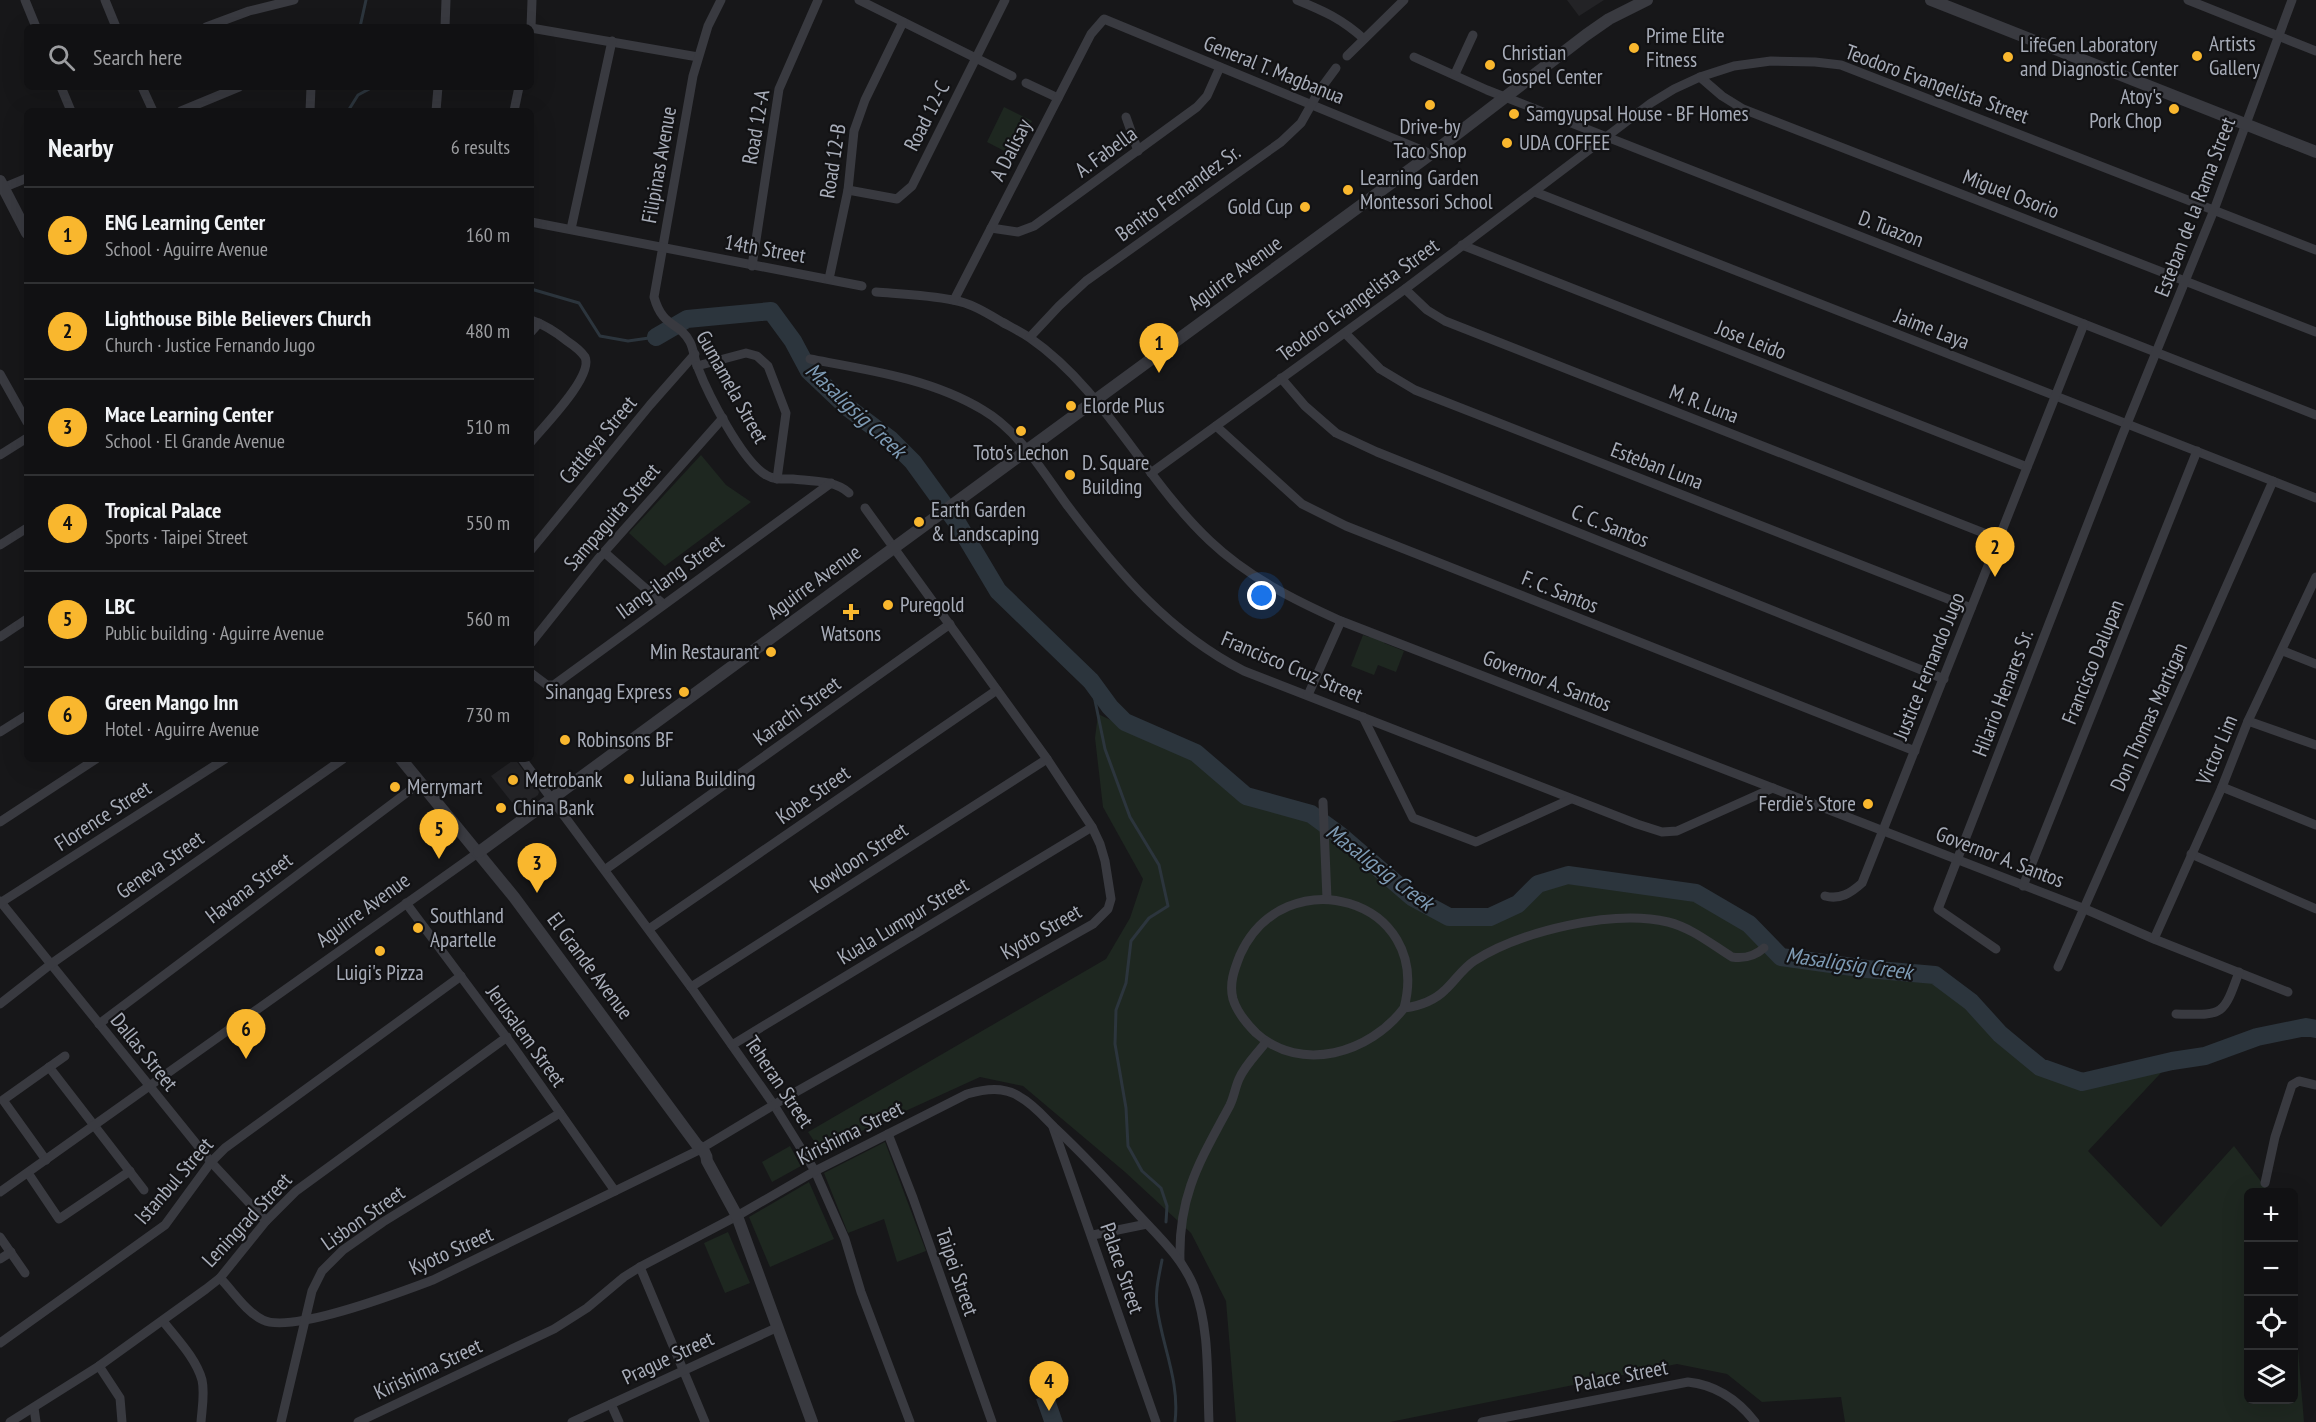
<!DOCTYPE html>
<meta charset="utf-8">
<style>
:root{--surface:#111113;--page:#1e1f21;--text:#f1f3f6;--muted:#9c9da0;--line:#303133;--accent:#f9b72e}
body{margin:0;font-family:"PT Sans Narrow",sans-serif;background:var(--page);color:var(--text)}
.controls{position:absolute;right:18px;bottom:18px;display:grid;overflow:hidden;border-radius:9px;box-shadow:0 6px 24px #0002}
.controls button{width:54px;height:54px;display:grid;place-items:center;padding:0;border:0;border-bottom:2px solid var(--line);background:var(--surface);color:var(--text);font:30px sans-serif}
.you{position:absolute;left:1262px;top:596px;width:21px;height:21px;margin:-15px;border:4px solid #fff;border-radius:50%;background:#1a73e8;box-shadow:0 0 0 9px #1a73e833}
.badge{display:grid;place-items:center;width:39px;height:39px;border-radius:50%;background:var(--accent);color:#111;font-size:20px;font-weight:700}
.pin{position:absolute;translate:-50% -50px;filter:drop-shadow(0 2px 3px #0008)}
.pin::after{content:'';position:absolute;top:32px;width:21px;height:18px;background:inherit;clip-path:polygon(0 0,100% 0,50% 100%)}
.list{margin:0;padding:0;list-style:none}
h2{display:flex;justify-content:space-between;align-items:center;height:78px;margin:0;padding:0 24px;font-size:26px}
h2 small{font-size:20px;font-weight:400;color:var(--muted)}
.list li{display:grid;grid-template-columns:39px 1fr auto;gap:18px;align-items:center;box-sizing:border-box;height:96px;padding:0 24px;border-top:2px solid var(--line)}
.list b{display:block;font-size:22px;white-space:nowrap}
.list p{margin:0;font-size:20px;white-space:nowrap;color:var(--muted)}
.list em{font-size:20px;font-style:normal;color:var(--muted)}
.icon{flex:none;width:33px;height:33px;fill:none;stroke:currentColor;stroke-width:2;stroke-linecap:round;stroke-linejoin:round}
.map{position:relative;flex:none;width:2316px;height:1422px;overflow:hidden}
.search{position:absolute;background:var(--surface);box-shadow:0 6px 24px #0002;left:24px;top:24px;width:510px;height:66px;display:flex;align-items:center;gap:15px;box-sizing:border-box;padding:0 21px;border-radius:9px;color:var(--muted);font-size:22px}
.panel{position:absolute;background:var(--surface);box-shadow:0 6px 24px #0002;left:24px;top:108px;width:510px;height:654px;border-radius:9px}
.map>svg:first-child{display:block}
.built{fill:#232326}
.green{fill:#1e2720}
.water{fill:#2c353d}
.lines{fill:none;stroke-linecap:round;stroke-linejoin:round}
.stream{stroke:#2c353d;stroke-width:3}
.river{stroke:#2c353d;stroke-width:18}
.minor{stroke:#393a40;stroke-width:9}
.tertiary{stroke:#393a40;stroke-width:12}
.poi-dot{fill:#f9b72e;stroke:#121214;stroke-width:2}
.labels{text-anchor:middle;stroke-width:4.5;stroke-linejoin:round;paint-order:stroke}
.poi-label{font-size:21px;fill:#a8adb9;stroke:#121214;text-anchor:start}
.street-label{font-size:21px;fill:#a8adb9;stroke:#121214}
.water-label{font-size:22px;font-style:italic;fill:#7e9bb5;stroke:#121214}
</style>
<div class="map">
<svg width="2316" height="1422" viewBox="0 0 2316 1422">
<rect width="100%" height="100%" fill="#171719"/>
<g class="built">
<polygon points="1567,0 1604,0 1579,16"/>
<polygon points="515,759 539,792 538,795 518,810 491,776"/>
</g>
<g class="green">
<polygon points="1004,107 1032,121 1014,156 987,142"/>
<polygon points="701,455 726,485 751,502 665,566 629,533"/>
<polygon points="1370,634 1385,639 1384,643 1404,651 1396,672 1378,665 1374,675 1351,666 1363,635 1369,637"/>
<polygon points="1098,714 1193,759 1243,802 1311,814 1341,836 1412,897 1449,917 1490,917 1518,904 1538,884 1568,875 1696,893 1749,924 1781,957 1867,969 1935,975 1971,1002 2000,1034 2040,1067 2082,1082 2172,1061 2088,1151 2161,1227 2234,1146 2269,1192 2248,1192 2248,1400 2294,1400 2294,1301 2304,1422 1845,1422 1841,1397 1762,1402 1727,1374 1677,1364 1390,1422 1236,1422 1226,1301 1191,1233 1125,1172 1023,1086 980,1077 820,1150 808,1132 1106,959 1130,918 1143,879 1103,807 1095,738"/>
<polygon points="885,1142 926,1251 897,1262 884,1219 848,1233 824,1173"/>
<polygon points="790,1146 801,1166 772,1182 762,1162"/>
<polygon points="809,1182 834,1239 770,1267 749,1217"/>
<polygon points="728,1232 750,1283 725,1293 704,1243"/>
</g>
<polygon class="water" points="1053,1393 1063,1422 1044,1422 1036,1399"/>
<g class="lines">
<g class="stream">
<polyline points="360,27 366,0"/>
<polyline points="348,111 358,95 373,87"/>
<polyline points="531,289 579,303 600,336 628,341 656,337"/>
<polyline points="1091,681 1105,749 1130,817 1159,865 1168,906 1149,918 1131,941 1126,983 1116,1010 1115,1044 1126,1108 1128,1146 1142,1171 1161,1188 1167,1206 1166,1222"/>
<path d="M 1162,1260 C 1159,1276 1155,1291 1157,1307 C 1162,1346 1180,1381 1175,1422"/>
</g>
<polyline class="river" points="656,337 687,319 771,311 793,341 809,371 847,407 891,440 913,462 958,524 998,591 1091,681 1110,707 1125,722 1196,753 1246,796 1311,814 1341,836 1412,897 1449,917 1490,917 1518,904 1538,884 1568,875 1696,893 1749,924 1781,957 1867,969 1935,975 1971,1002 2000,1034 2040,1067 2082,1082 2172,1061 2205,1056 2257,1037 2306,1027 2316,1029"/>
<g class="minor">
<polyline points="25,0 36,27"/>
<polyline points="105,0 116,27"/>
<polyline points="532,0 531,28 698,57"/>
<path d="M 721,0 L 708,26 L 693,76 L 654,297 C 663,329 679,321 690,342 C 694,350 694,359 698,368 C 708,394 742,461 766,475 C 774,480 784,479 793,479 C 811,481 835,480 849,493"/>
<polyline points="859,0 1012,76"/>
<path d="M 1297,0 C 1324,11 1342,19 1364,39"/>
<polyline points="2188,0 2316,51"/>
<polyline points="206,27 249,11 294,0"/>
<polyline points="445,27 446,0"/>
<polyline points="1347,56 1404,0"/>
<polyline points="1414,57 1487,90 2316,415"/>
<polyline points="1455,74 1473,35"/>
<polyline points="1700,77 1722,96 1743,109 2316,332"/>
<polyline points="1026,83 1058,98"/>
<polyline points="61,87 71,111"/>
<polyline points="142,87 153,111"/>
<polyline points="181,111 239,87"/>
<polyline points="310,111 311,87"/>
<polyline points="436,111 438,87"/>
<polyline points="514,111 519,87"/>
<polyline points="1126,117 1138,151"/>
<polyline points="0,189 27,178"/>
<polyline points="848,190 897,199 912,186 1005,0"/>
<polyline points="1535,192 2316,498"/>
<polyline points="531,222 862,286"/>
<polyline points="991,228 1018,232 1034,226 1197,107 1207,96 1220,67"/>
<polyline points="571,229 612,41"/>
<polyline points="1462,245 2027,467"/>
<polyline points="752,266 779,89 818,0"/>
<polyline points="829,279 848,190 854,131 865,100 903,22"/>
<polyline points="1405,289 1427,310 1445,321 1999,539"/>
<path d="M 876,292 C 901,294 928,295 953,300 C 971,303 987,313 1002,322 C 1011,327 1021,332 1030,338 C 1105,390 1144,479 1210,541 C 1248,577 1294,600 1341,621 L 2085,909 L 2154,939 L 2288,992"/>
<polyline points="954,300 1091,34 1104,19 1431,154"/>
<path d="M 531,320 C 545,325 556,332 567,341 C 573,345 581,351 585,357 C 594,376 543,427 531,442"/>
<polyline points="531,332 539,323"/>
<polyline points="1345,333 1380,369 1415,390 1971,608"/>
<polyline points="1030,337 1059,306 1086,281 1281,142 1301,123 1319,91 1336,68"/>
<path d="M 810,359 C 869,370 932,379 983,410 C 1019,431 1043,472 1067,505 C 1117,571 1169,633 1244,671 L 1637,824 L 1662,832 L 1677,831 L 1773,788"/>
<polyline points="697,366 746,353 757,356 768,366 786,413 777,479"/>
<polyline points="0,374 27,422"/>
<polyline points="1281,378 1305,406 1336,433 1377,452 1944,679"/>
<polyline points="1216,426 1302,504 1346,526 1915,751"/>
<polyline points="0,455 27,438"/>
<polyline points="1151,473 1405,289 1651,103 1674,89 1700,77 1734,66 1771,61 1815,62 1841,65 2316,250"/>
<polyline points="0,545 27,528"/>
<polyline points="531,550 650,405 695,354"/>
<polyline points="604,552 663,604"/>
<polyline points="0,637 27,619"/>
<polyline points="531,643 598,559 723,418"/>
<polyline points="2283,651 2316,664"/>
<polyline points="531,673 547,685 554,685 831,483"/>
<polyline points="1308,695 1341,621"/>
<polyline points="1363,717 1413,818 1476,842 1571,799"/>
<polyline points="2248,721 2316,745"/>
<polyline points="0,732 27,715"/>
<polyline points="522,759 691,987 774,1105 815,1171 845,1239 861,1292 910,1422"/>
<polyline points="2222,787 2316,825"/>
<polyline points="1323,802 1327,899"/>
<polyline points="0,822 96,759"/>
<polyline points="2191,854 2316,909"/>
<polyline points="606,869 950,624"/>
<polyline points="2023,886 2197,451"/>
<path d="M 1825,896 C 1840,900 1851,893 1862,883 L 2084,324"/>
<polyline points="0,901 211,1162 266,1221"/>
<polyline points="0,903 225,759"/>
<polyline points="406,903 515,1049 615,1191"/>
<polyline points="649,929 997,690"/>
<polyline points="2154,939 2222,787 2248,721 2316,577"/>
<polyline points="1996,949 1938,909 2122,436 2214,210 2292,0"/>
<polyline points="2058,967 2273,481"/>
<polyline points="691,987 1047,759"/>
<polyline points="0,1004 51,964 343,759"/>
<path d="M 1404,1008 C 1433,898 1284,857 1240,955 C 1234,970 1229,984 1233,999 C 1237,1012 1247,1024 1256,1033 C 1301,1074 1370,1053 1404,1008 C 1419,1006 1434,1001 1445,990 C 1455,981 1462,969 1474,961 C 1521,931 1613,909 1668,922 C 1692,928 1711,944 1732,957 C 1745,959 1755,956 1764,948"/>
<path d="M 2176,1014 C 2223,1015 2223,1017 2239,972"/>
<polyline points="99,1024 421,782"/>
<polyline points="732,1045 1092,827"/>
<polyline points="49,1067 144,1190"/>
<polyline points="1053,1127 1156,1422"/>
<polyline points="888,1134 913,1198 992,1422"/>
<polyline points="702,1148 787,1097 1093,924 1108,909 1111,899 1105,861 1100,844 1092,827 1047,759 865,508"/>
<polyline points="46,1160 3,1100 65,1056"/>
<polyline points="28,1173 59,1219 130,1171"/>
<polyline points="2265,1183 2275,1137 2292,1085 2299,1081 2316,1085"/>
<polyline points="0,1192 479,852"/>
<polyline points="1093,1235 1147,1224"/>
<polyline points="0,1237 25,1273"/>
<polyline points="0,1259 11,1252"/>
<path d="M 1180,1261 C 1178,1195 1200,1161 1230,1105 C 1234,1097 1235,1088 1239,1079 C 1245,1065 1257,1054 1266,1042"/>
<polyline points="640,1267 705,1422"/>
<path d="M 220,1278 C 233,1291 246,1312 263,1320 C 292,1334 401,1292 433,1280 L 697,1151"/>
<path d="M 163,1321 C 176,1338 196,1358 202,1380 C 205,1393 202,1408 201,1422"/>
<polyline points="0,1343 165,1225 211,1162 225,1148 461,976"/>
<polyline points="99,1366 120,1398 122,1422"/>
<polyline points="611,1404 619,1422"/>
<polyline points="34,1408 36,1422"/>
<polyline points="10,1422 99,1366 206,1289 220,1278 266,1221 296,1191 507,1037"/>
<polyline points="281,1422 312,1291 322,1271 343,1250 383,1222 560,1113"/>
<path d="M 358,1422 L 554,1329 L 587,1308 L 624,1277 L 640,1267 L 737,1216 L 815,1171 L 967,1094 C 985,1089 1004,1086 1020,1097 C 1033,1104 1043,1116 1054,1127 C 1083,1154 1109,1182 1136,1212 C 1157,1235 1182,1257 1194,1287 C 1210,1328 1207,1378 1209,1422"/>
<polyline points="572,1422 778,1327"/>
<path d="M 1482,1422 L 1688,1382 C 1716,1385 1738,1400 1755,1422"/>
</g>
<g class="tertiary">
<polyline points="1931,0 2316,152"/>
<polyline points="0,181 27,233"/>
<path d="M 401,759 L 514,897 L 697,1145 C 703,1149 707,1154 707,1161 L 737,1216 L 812,1422"/>
<polyline points="479,852 1431,154 1586,35 1609,19 1647,0"/>
</g>
</g>
<g class="poi-dot">
<circle cx="1634" cy="48" r="6"/>
<circle cx="2197" cy="56" r="6"/>
<circle cx="2008" cy="57" r="6"/>
<circle cx="1490" cy="65" r="6"/>
<circle cx="1430" cy="105" r="6"/>
<circle cx="2174" cy="109" r="6"/>
<circle cx="1514" cy="114" r="6"/>
<circle cx="1507" cy="143" r="6"/>
<circle cx="1348" cy="190" r="6"/>
<circle cx="1305" cy="207" r="6"/>
<circle cx="1071" cy="406" r="6"/>
<circle cx="1021" cy="431" r="6"/>
<circle cx="1070" cy="475" r="6"/>
<circle cx="919" cy="522" r="6"/>
<circle cx="888" cy="605" r="6"/>
<path d="M848 603h6v6h6v6h-6v6h-6v-6h-6v-6h6z"/>
<circle cx="771" cy="652" r="6"/>
<circle cx="684" cy="692" r="6"/>
<circle cx="565" cy="740" r="6"/>
<circle cx="629" cy="779" r="6"/>
<circle cx="513" cy="780" r="6"/>
<circle cx="395" cy="787" r="6"/>
<circle cx="1868" cy="804" r="6"/>
<circle cx="501" cy="808" r="6"/>
<circle cx="418" cy="928" r="6"/>
<circle cx="380" cy="951" r="6"/>
</g>
<g class="labels">
<g class="poi-label">
<text x="1646" y="43">Prime Elite<tspan x="1646" dy="24">Fitness</tspan></text>
<text x="2209" y="51">Artists<tspan x="2209" dy="24">Gallery</tspan></text>
<text x="2020" y="52">LifeGen Laboratory<tspan x="2020" dy="24">and Diagnostic Center</tspan></text>
<text x="1502" y="60">Christian<tspan x="1502" dy="24">Gospel Center</tspan></text>
<text x="2162" y="104" text-anchor="end">Atoy's<tspan x="2162" dy="24">Pork Chop</tspan></text>
<text x="1526" y="121">Samgyupsal House - BF Homes</text>
<text x="1430" y="134" text-anchor="middle">Drive-by<tspan x="1430" dy="24">Taco Shop</tspan></text>
<text x="1519" y="150">UDA COFFEE</text>
<text x="1360" y="185">Learning Garden<tspan x="1360" dy="24">Montessori School</tspan></text>
<text x="1293" y="214" text-anchor="end">Gold Cup</text>
<text x="1083" y="413">Elorde Plus</text>
<text x="1021" y="460" text-anchor="middle">Toto's Lechon</text>
<text x="1082" y="470">D. Square<tspan x="1082" dy="24">Building</tspan></text>
<text x="931" y="517">Earth Garden<tspan x="931" dy="24">&amp; Landscaping</tspan></text>
<text x="900" y="612">Puregold</text>
<text x="851" y="641" text-anchor="middle">Watsons</text>
<text x="759" y="659" text-anchor="end">Min Restaurant</text>
<text x="672" y="699" text-anchor="end">Sinangag Express</text>
<text x="577" y="747">Robinsons BF</text>
<text x="641" y="786">Juliana Building</text>
<text x="525" y="787">Metrobank</text>
<text x="407" y="794">Merrymart</text>
<text x="1856" y="811" text-anchor="end">Ferdie's Store</text>
<text x="513" y="815">China Bank</text>
<text x="430" y="923">Southland<tspan x="430" dy="24">Apartelle</tspan></text>
<text x="380" y="980" text-anchor="middle">Luigi's Pizza</text>
</g>
<g class="street-label">
<text transform="translate(1274 70) rotate(22)" y="7">General T. Magbanua</text>
<text transform="translate(1937 84) rotate(20)" y="7">Teodoro Evangelista Street</text>
<text transform="translate(927 116) rotate(-63)" y="7">Road 12-C</text>
<text transform="translate(756 127) rotate(-80)" y="7">Road 12-A</text>
<text transform="translate(1011 150) rotate(-63)" y="7">A Dalisay</text>
<text transform="translate(1106 152) rotate(-36)" y="7">A. Fabella</text>
<text transform="translate(833 161) rotate(-81)" y="7">Road 12-B</text>
<text transform="translate(659 165) rotate(-80)" y="7">Filipinas Avenue</text>
<text transform="translate(1178 193) rotate(-36)" y="7">Benito Fernandez Sr.</text>
<text transform="translate(2011 194) rotate(21)" y="7">Miguel Osorio</text>
<text transform="translate(2195 207) rotate(-69)" y="7">Esteban de la Rama Street</text>
<text transform="translate(1891 229) rotate(21)" y="7">D. Tuazon</text>
<text transform="translate(765 249) rotate(10)" y="7">14th Street</text>
<text transform="translate(1235 273) rotate(-36)" y="7">Aguirre Avenue</text>
<text transform="translate(1358 300) rotate(-36)" y="7">Teodoro Evangelista Street</text>
<text transform="translate(1932 329) rotate(21)" y="7">Jaime Laya</text>
<text transform="translate(1751 340) rotate(21)" y="7">Jose Leido</text>
<text transform="translate(732 387) rotate(61)" y="7">Gumamela Street</text>
<text transform="translate(1704 404) rotate(21)" y="7">M. R. Luna</text>
<text transform="translate(598 440) rotate(-50)" y="7">Cattleya Street</text>
<text transform="translate(1657 466) rotate(21)" y="7">Esteban Luna</text>
<text transform="translate(612 517) rotate(-49)" y="7">Sampaguita Street</text>
<text transform="translate(1610 526) rotate(22)" y="7">C. C. Santos</text>
<text transform="translate(670 577) rotate(-36)" y="7">Ilang-ilang Street</text>
<text transform="translate(814 582) rotate(-36)" y="7">Aguirre Avenue</text>
<text transform="translate(1560 592) rotate(22)" y="7">F. C. Santos</text>
<text transform="translate(2093 662) rotate(-68)" y="7">Francisco Dalupan</text>
<text transform="translate(1929 666) rotate(-68)" y="7">Justice Fernando Jugo</text>
<text transform="translate(1292 667) rotate(23)" y="7">Francisco Cruz Street</text>
<text transform="translate(1547 681) rotate(21)" y="7">Governor A. Santos</text>
<text transform="translate(2003 693) rotate(-69)" y="7">Hilario Henares Sr.</text>
<text transform="translate(797 711) rotate(-36)" y="7">Karachi Street</text>
<text transform="translate(2149 717) rotate(-66)" y="7">Don Thomas Martigan</text>
<text transform="translate(2217 750) rotate(-67)" y="7">Victor Lim</text>
<text transform="translate(813 795) rotate(-35)" y="7">Kobe Street</text>
<text transform="translate(103 816) rotate(-33)" y="7">Florence Street</text>
<text transform="translate(2000 857) rotate(21)" y="7">Governor A. Santos</text>
<text transform="translate(859 858) rotate(-33)" y="7">Kowloon Street</text>
<text transform="translate(160 865) rotate(-35)" y="7">Geneva Street</text>
<text transform="translate(249 888) rotate(-37)" y="7">Havana Street</text>
<text transform="translate(363 910) rotate(-36)" y="7">Aguirre Avenue</text>
<text transform="translate(903 921) rotate(-31)" y="7">Kuala Lumpur Street</text>
<text transform="translate(1041 932) rotate(-30)" y="7">Kyoto Street</text>
<text transform="translate(590 966) rotate(53)" y="7">El Grande Avenue</text>
<text transform="translate(526 1036) rotate(54)" y="7">Jerusalem Street</text>
<text transform="translate(144 1052) rotate(51)" y="7">Dallas Street</text>
<text transform="translate(779 1082) rotate(56)" y="7">Teheran Street</text>
<text transform="translate(850 1133) rotate(-27)" y="7">Kirishima Street</text>
<text transform="translate(174 1181) rotate(-49)" y="7">Istanbul Street</text>
<text transform="translate(363 1218) rotate(-35)" y="7">Lisbon Street</text>
<text transform="translate(247 1220) rotate(-47)" y="7">Leningrad Street</text>
<text transform="translate(451 1251) rotate(-24)" y="7">Kyoto Street</text>
<text transform="translate(1122 1268) rotate(71)" y="7">Palace Street</text>
<text transform="translate(957 1272) rotate(71)" y="7">Taipei Street</text>
<text transform="translate(668 1358) rotate(-25)" y="7">Prague Street</text>
<text transform="translate(428 1369) rotate(-25)" y="7">Kirishima Street</text>
<text transform="translate(1621 1376) rotate(-11)" y="7">Palace Street</text>
</g>
<g class="water-label">
<text transform="translate(856 410) rotate(43)" y="8">Masaligsig Creek</text>
<text transform="translate(1380 867) rotate(37)" y="8">Masaligsig Creek</text>
<text transform="translate(1849 963) rotate(8)" y="8">Masaligsig Creek</text>
</g>
</g>
</svg>
<div class="controls">
<button>+</button>
<button>−</button>
<button><svg class="icon" aria-label="locate" viewBox="0 0 24 24"><circle cx="12" cy="12" r="6"/><path d="M12 2v4M12 18v4M2 12h4M18 12h4"/></svg></button>
<button><svg class="icon" aria-label="layers" viewBox="0 0 24 24"><path d="M12 4l9 5-9 5-9-5zM3 14l9 5 9-5"/></svg></button>
</div>
<div class="you"></div>
<div class="pin badge" style="left:1159px;top:373px">1</div>
<div class="pin badge" style="left:1995px;top:577px">2</div>
<div class="pin badge" style="left:537px;top:893px">3</div>
<div class="pin badge" style="left:1049px;top:1411px">4</div>
<div class="pin badge" style="left:439px;top:859px">5</div>
<div class="pin badge" style="left:246px;top:1059px">6</div>
<div class="search"><svg class="icon" aria-label="search" viewBox="0 0 24 24"><circle cx="10" cy="10" r="6"/><path d="M15 15l6 6"/></svg>Search here</div>
<section class="panel">
<h2>Nearby<small>6 results</small></h2>
<ul class="list">
<li><span class="badge">1</span><div><b>ENG Learning Center</b><p>School · Aguirre Avenue</p></div><em>160 m</em></li>
<li><span class="badge">2</span><div><b>Lighthouse Bible Believers Church</b><p>Church · Justice Fernando Jugo</p></div><em>480 m</em></li>
<li><span class="badge">3</span><div><b>Mace Learning Center</b><p>School · El Grande Avenue</p></div><em>510 m</em></li>
<li><span class="badge">4</span><div><b>Tropical Palace</b><p>Sports · Taipei Street</p></div><em>550 m</em></li>
<li><span class="badge">5</span><div><b>LBC</b><p>Public building · Aguirre Avenue</p></div><em>560 m</em></li>
<li><span class="badge">6</span><div><b>Green Mango Inn</b><p>Hotel · Aguirre Avenue</p></div><em>730 m</em></li>
</ul>
</section>
</div>
